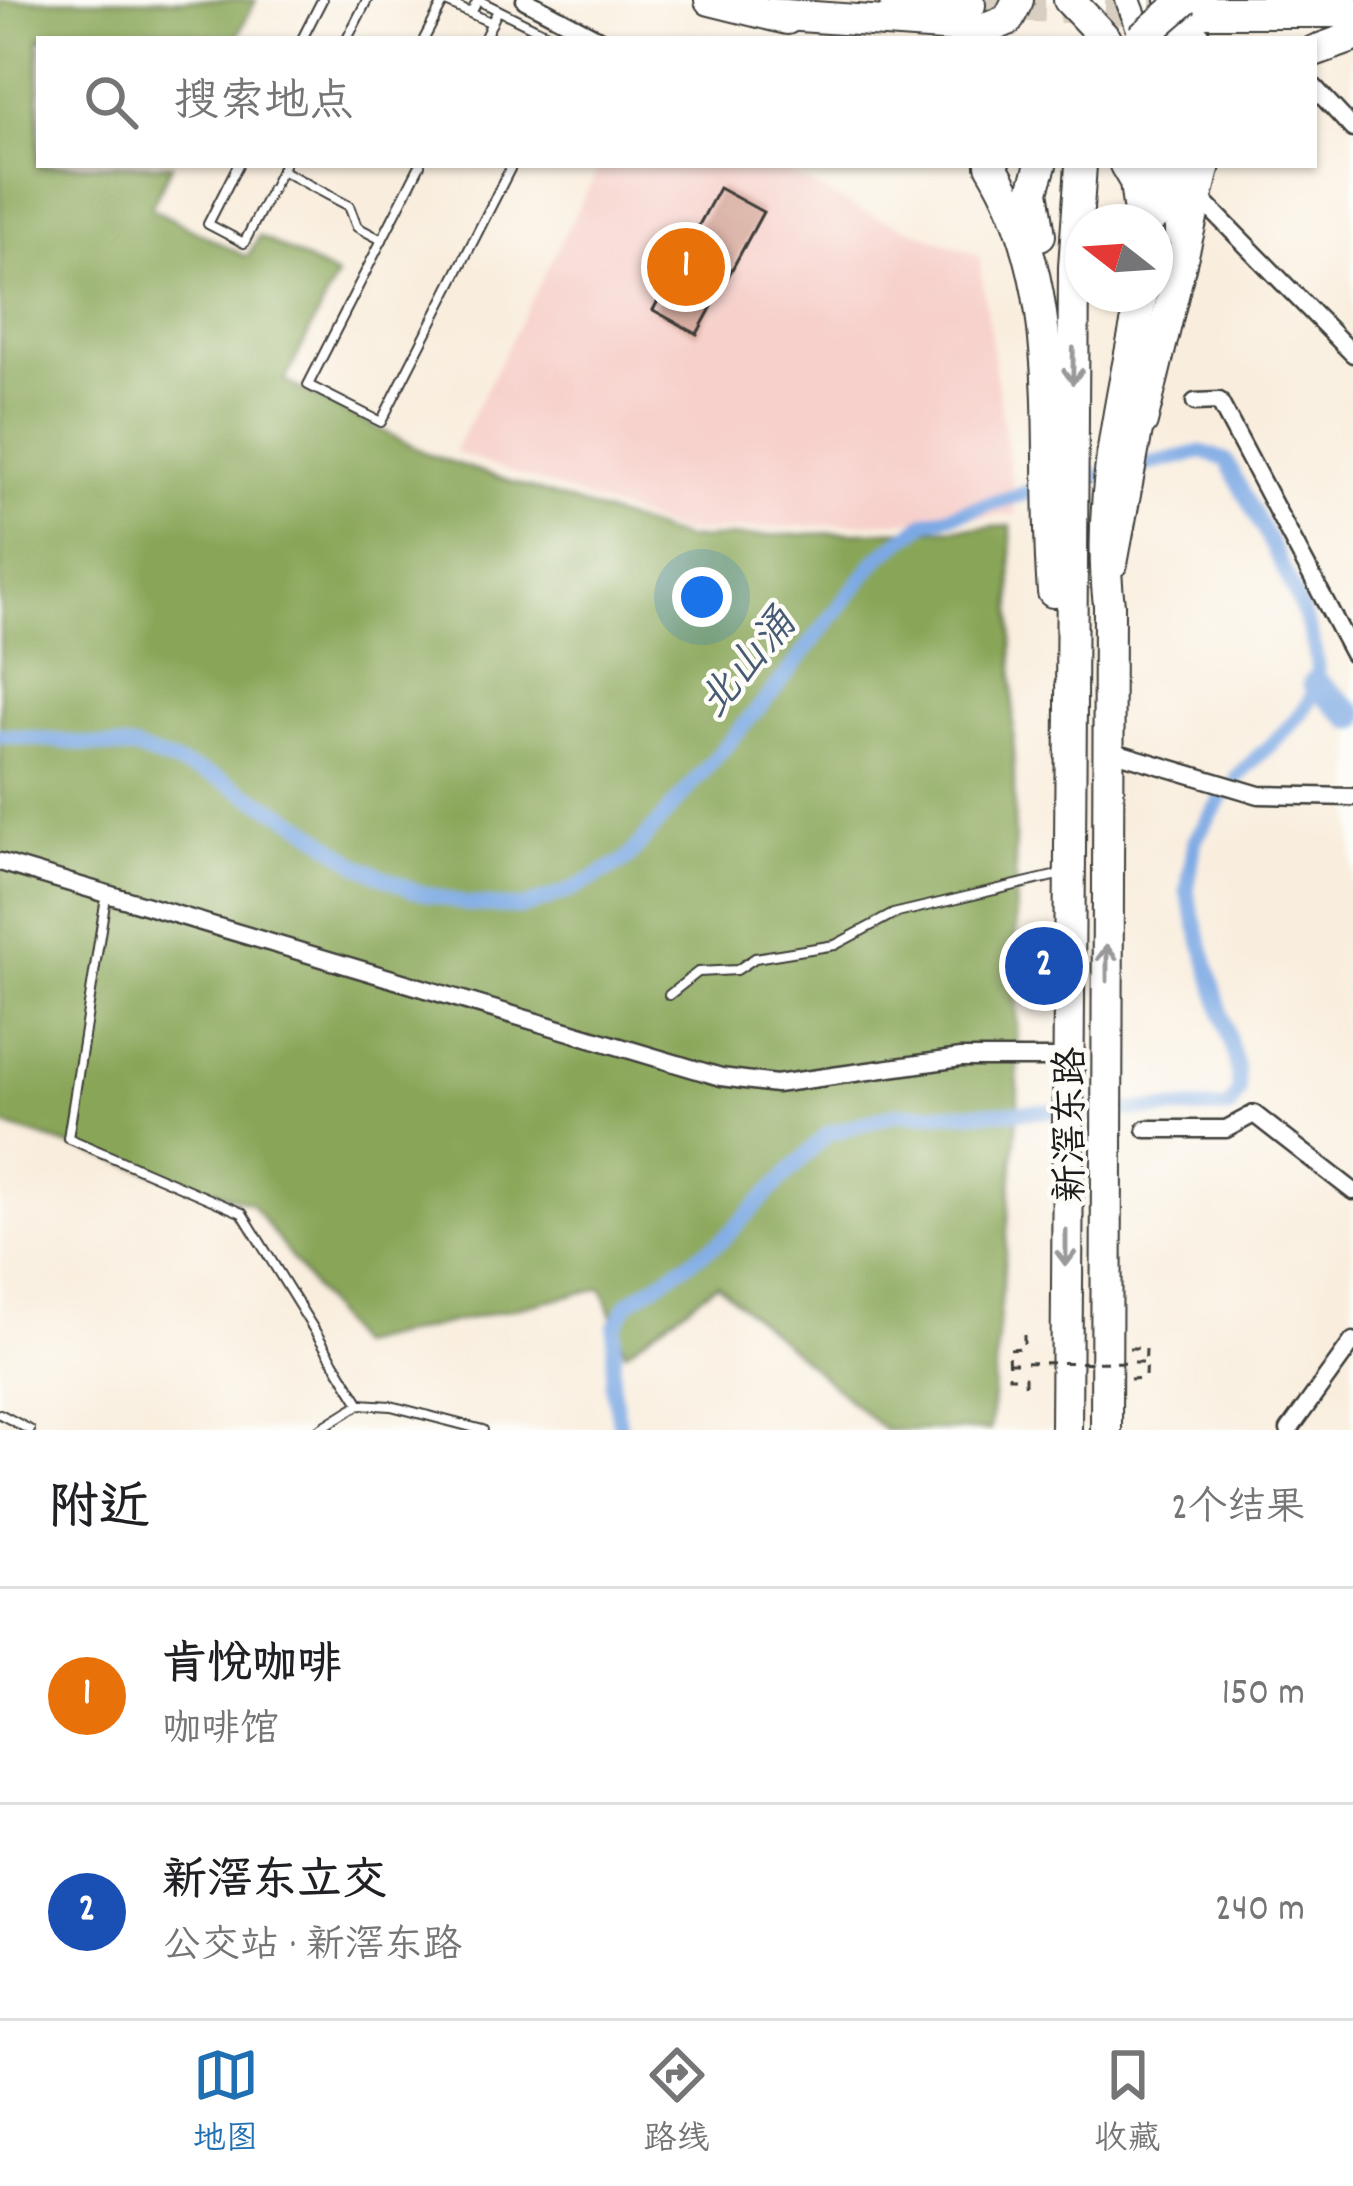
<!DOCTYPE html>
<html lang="zh">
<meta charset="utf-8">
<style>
:root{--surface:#fff;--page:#f2f2f2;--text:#202124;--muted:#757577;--line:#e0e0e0;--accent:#1f6fb2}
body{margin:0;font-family:Dekko,"LXGW WenKai TC",sans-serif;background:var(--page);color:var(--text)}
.compass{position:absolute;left:1065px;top:204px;width:108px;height:108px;border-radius:50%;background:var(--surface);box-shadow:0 3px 9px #0004;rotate:287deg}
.you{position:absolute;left:702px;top:597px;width:42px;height:42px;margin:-30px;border:9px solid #fff;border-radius:50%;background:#1a73e8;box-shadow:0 0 0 18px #1a73e833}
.badge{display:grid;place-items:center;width:78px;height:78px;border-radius:50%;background:var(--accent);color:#fff;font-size:39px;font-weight:700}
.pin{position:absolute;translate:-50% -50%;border:6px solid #fff;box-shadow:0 3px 12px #0006}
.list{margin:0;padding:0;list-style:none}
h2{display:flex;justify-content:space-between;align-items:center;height:156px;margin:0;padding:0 48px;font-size:51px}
h2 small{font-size:39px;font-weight:400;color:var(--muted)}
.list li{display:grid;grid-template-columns:78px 1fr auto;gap:36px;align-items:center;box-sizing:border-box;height:216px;padding:0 48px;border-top:3px solid var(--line)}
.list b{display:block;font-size:45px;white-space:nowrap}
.list p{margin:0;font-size:39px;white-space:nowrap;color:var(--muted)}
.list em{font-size:39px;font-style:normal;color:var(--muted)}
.icon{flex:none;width:66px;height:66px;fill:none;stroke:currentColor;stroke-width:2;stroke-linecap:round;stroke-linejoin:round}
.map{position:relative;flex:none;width:1353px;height:1430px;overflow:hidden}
.search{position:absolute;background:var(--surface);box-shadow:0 3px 9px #0004;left:36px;right:36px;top:36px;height:132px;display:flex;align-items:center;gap:30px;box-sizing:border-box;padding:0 42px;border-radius:0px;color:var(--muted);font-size:45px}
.sheet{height:588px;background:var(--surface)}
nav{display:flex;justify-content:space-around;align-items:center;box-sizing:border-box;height:168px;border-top:3px solid var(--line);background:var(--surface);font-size:33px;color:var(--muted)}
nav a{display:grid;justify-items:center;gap:6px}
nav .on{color:var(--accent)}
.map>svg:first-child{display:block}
.built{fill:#f7d0cb}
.forest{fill:#89a658;stroke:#52613a;stroke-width:3}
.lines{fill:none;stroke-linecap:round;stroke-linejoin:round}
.canal{stroke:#7ba9e4;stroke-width:15}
.river{stroke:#7ba9e4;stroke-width:27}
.building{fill:#d4a497}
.highway-tunnel{stroke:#d8cec1;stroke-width:30;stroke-dasharray:30 15;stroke-linecap:butt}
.lane-casing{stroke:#3d3c39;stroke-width:12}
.street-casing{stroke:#3d3c39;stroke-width:21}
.secondary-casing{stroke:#3d3c39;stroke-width:28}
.highway-casing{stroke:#3d3c39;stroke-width:34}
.path{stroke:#3d3c39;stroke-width:3;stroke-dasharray:9 9;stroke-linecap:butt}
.lane{stroke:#fff;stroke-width:8}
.street{stroke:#fff;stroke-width:16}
.secondary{stroke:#fff;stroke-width:24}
.highway{stroke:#fff;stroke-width:30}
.highway-bridge-casing{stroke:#3d3c39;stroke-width:34;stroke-linecap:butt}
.path-bridge{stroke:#3d3c39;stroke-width:3;stroke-dasharray:9 9;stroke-linecap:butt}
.highway-bridge{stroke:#fff;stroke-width:30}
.oneway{stroke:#999}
.labels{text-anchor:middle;stroke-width:9;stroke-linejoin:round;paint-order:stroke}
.street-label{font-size:39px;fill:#1c1c1c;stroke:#fdfcf7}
.water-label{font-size:42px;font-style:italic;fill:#475b76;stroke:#fdfcf7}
</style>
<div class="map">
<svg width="1353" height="1430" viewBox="0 0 1353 1430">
<rect width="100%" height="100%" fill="#fdfcf7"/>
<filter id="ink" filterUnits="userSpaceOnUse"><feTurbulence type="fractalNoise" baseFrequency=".00833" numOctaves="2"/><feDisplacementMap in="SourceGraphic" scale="24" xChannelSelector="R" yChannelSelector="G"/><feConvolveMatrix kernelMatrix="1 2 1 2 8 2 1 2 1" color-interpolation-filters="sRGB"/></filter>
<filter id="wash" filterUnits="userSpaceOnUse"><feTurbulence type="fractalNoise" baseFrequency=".004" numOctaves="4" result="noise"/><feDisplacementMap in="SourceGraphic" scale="48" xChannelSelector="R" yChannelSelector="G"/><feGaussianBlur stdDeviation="2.7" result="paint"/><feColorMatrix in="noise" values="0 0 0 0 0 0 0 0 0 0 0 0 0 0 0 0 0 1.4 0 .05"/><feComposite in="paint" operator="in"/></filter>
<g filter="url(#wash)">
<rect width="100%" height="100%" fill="#f9eede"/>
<polygon class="built" points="600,165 771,165 860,210 979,256 1016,515 683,533 454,452"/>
<polygon class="forest" points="0,0 256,0 236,39 39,39 39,165 172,165 151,208 247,257 259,236 337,276 285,381 430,455 685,539 1011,526 1018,1108 990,1430 884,1430 717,1284 625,1352 602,1288 355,1345 251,1203 0,1124"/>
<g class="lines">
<g class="canal">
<path d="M 1073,481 L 1202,452 L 1226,460 C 1250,509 1328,633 1316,685 C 1307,720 1260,750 1237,778"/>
<polyline points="0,735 135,749 218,778 300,823 360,866 412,890 466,904 522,908 572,890 626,860 770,695 879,557 925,523 1049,486"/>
<polyline points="621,1430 612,1385 615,1326 628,1303 722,1240 827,1134 894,1114 1229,1108 1239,1091 1236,1063 1187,892 1195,840 1226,791"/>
</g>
<polyline class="river" points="1316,684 1353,716"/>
</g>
<g id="blocks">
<polygon class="building" points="719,188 763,212 697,334 653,310"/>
</g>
</g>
<g filter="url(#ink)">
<use href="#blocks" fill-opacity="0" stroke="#3d3c39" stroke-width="3"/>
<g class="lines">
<polyline class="highway-tunnel" points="970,5 1192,12"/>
<defs>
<g id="lane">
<polyline points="471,13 478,0 557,39"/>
<polyline points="302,39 322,0"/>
<polyline points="347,39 367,0"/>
<polyline points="424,39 444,1 492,23"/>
<polyline points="484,39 498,10"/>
<polyline points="238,165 208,224 244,243 284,165"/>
<polyline points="420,165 308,385 381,422 512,165"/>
<polyline points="281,170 349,206 357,227 382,240"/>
<polyline points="106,897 68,1138 242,1213 360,1404"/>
<polyline points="669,995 698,972 737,970 755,958 835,945 893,914 1062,874"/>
<polyline points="0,1414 30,1430"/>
<polyline points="318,1430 360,1404 391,1406 483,1430"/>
</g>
<g id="street">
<polyline points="525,0 599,39"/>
<polyline points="1314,87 1353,129"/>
<polyline points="1196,194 1353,354"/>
<polyline points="1195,402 1219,401 1353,654"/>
<polyline points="1108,750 1259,795 1353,797"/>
<polyline points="0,862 721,1077 776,1084 961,1058 1067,1058"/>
<polyline points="1146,1129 1226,1129 1254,1114 1353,1191"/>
<polyline points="1289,1430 1353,1341"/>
</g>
<g id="secondary">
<polyline points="1128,0 1143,39"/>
<polyline points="1177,234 1180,165"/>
<polyline points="1115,564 1145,404"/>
</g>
<g id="highway">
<polyline points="710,0 787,19"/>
<polyline points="895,0 970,5"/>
<polyline points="1069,0 1106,39"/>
<polyline points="1171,0 1174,15 1196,39"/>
<polyline points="1196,12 1353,12"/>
<polyline points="771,14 985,29 1008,20 1018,0"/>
<polyline points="1314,51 1353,37"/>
<path d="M 991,165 C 1069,293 1041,449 1053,592"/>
<polyline points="1125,165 1135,182 1140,222"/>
<polyline points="1153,165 1154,216"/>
<polyline points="1040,235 1033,191 1041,165"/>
<polyline points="1142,422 1205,165"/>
<polyline points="1066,1430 1074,267 1081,165"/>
<path d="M 1106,1430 L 1109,605 C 1096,500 1122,396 1142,294"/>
</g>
</defs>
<use href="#lane" class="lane-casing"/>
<use href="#street" class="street-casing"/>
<use href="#secondary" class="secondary-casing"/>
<use href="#highway" class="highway-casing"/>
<g class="path">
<polyline points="1024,1335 1024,1348 1008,1349 1009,1377 1025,1377 1025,1394"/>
<polyline points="1129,1348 1146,1348 1145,1378 1130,1379"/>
</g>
<use href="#lane" class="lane"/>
<use href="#street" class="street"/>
<use href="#secondary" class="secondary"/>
<use href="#highway" class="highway"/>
<defs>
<polyline id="highway-bridge" points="1140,39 1185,0"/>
</defs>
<use href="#highway-bridge" class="highway-bridge-casing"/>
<polyline class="path-bridge" points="1008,1363 1146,1362"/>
<use href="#highway-bridge" class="highway-bridge"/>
</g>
<defs><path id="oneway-shaft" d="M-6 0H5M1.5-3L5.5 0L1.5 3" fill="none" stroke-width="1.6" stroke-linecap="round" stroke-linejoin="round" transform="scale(3)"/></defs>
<g class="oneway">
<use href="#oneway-shaft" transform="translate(1073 366) rotate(91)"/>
<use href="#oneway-shaft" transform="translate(1107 963) rotate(-90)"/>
<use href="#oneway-shaft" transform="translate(1066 1248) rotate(90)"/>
</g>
</g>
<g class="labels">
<g class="street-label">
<text transform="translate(1068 1125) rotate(-90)" y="14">新滘东路</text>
</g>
<g class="water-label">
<text transform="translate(745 661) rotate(-50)" y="15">北山涌</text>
</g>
</g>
</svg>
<svg class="compass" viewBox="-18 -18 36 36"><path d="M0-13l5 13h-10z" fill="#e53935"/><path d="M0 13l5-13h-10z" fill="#757577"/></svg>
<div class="you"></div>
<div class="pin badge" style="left:686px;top:267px;background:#e8710a">1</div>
<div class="pin badge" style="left:1044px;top:966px;background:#1a4fb4">2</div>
<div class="search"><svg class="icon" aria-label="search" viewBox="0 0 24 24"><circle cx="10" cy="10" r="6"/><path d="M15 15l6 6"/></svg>搜索地点</div>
</div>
<section class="sheet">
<h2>附近<small>2个结果</small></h2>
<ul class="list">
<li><span class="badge" style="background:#e8710a">1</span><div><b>肯悦咖啡</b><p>咖啡馆</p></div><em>150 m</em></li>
<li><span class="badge" style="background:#1a4fb4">2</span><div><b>新滘东立交</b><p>公交站 · 新滘东路</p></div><em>240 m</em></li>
</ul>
</section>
<nav>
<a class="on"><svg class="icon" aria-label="map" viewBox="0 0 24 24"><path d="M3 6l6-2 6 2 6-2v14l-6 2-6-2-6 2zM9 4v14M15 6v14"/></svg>地图</a>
<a><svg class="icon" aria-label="directions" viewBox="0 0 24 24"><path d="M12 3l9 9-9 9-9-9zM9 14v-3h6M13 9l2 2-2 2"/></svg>路线</a>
<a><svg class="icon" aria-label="saved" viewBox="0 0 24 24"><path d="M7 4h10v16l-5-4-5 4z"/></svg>收藏</a>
</nav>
